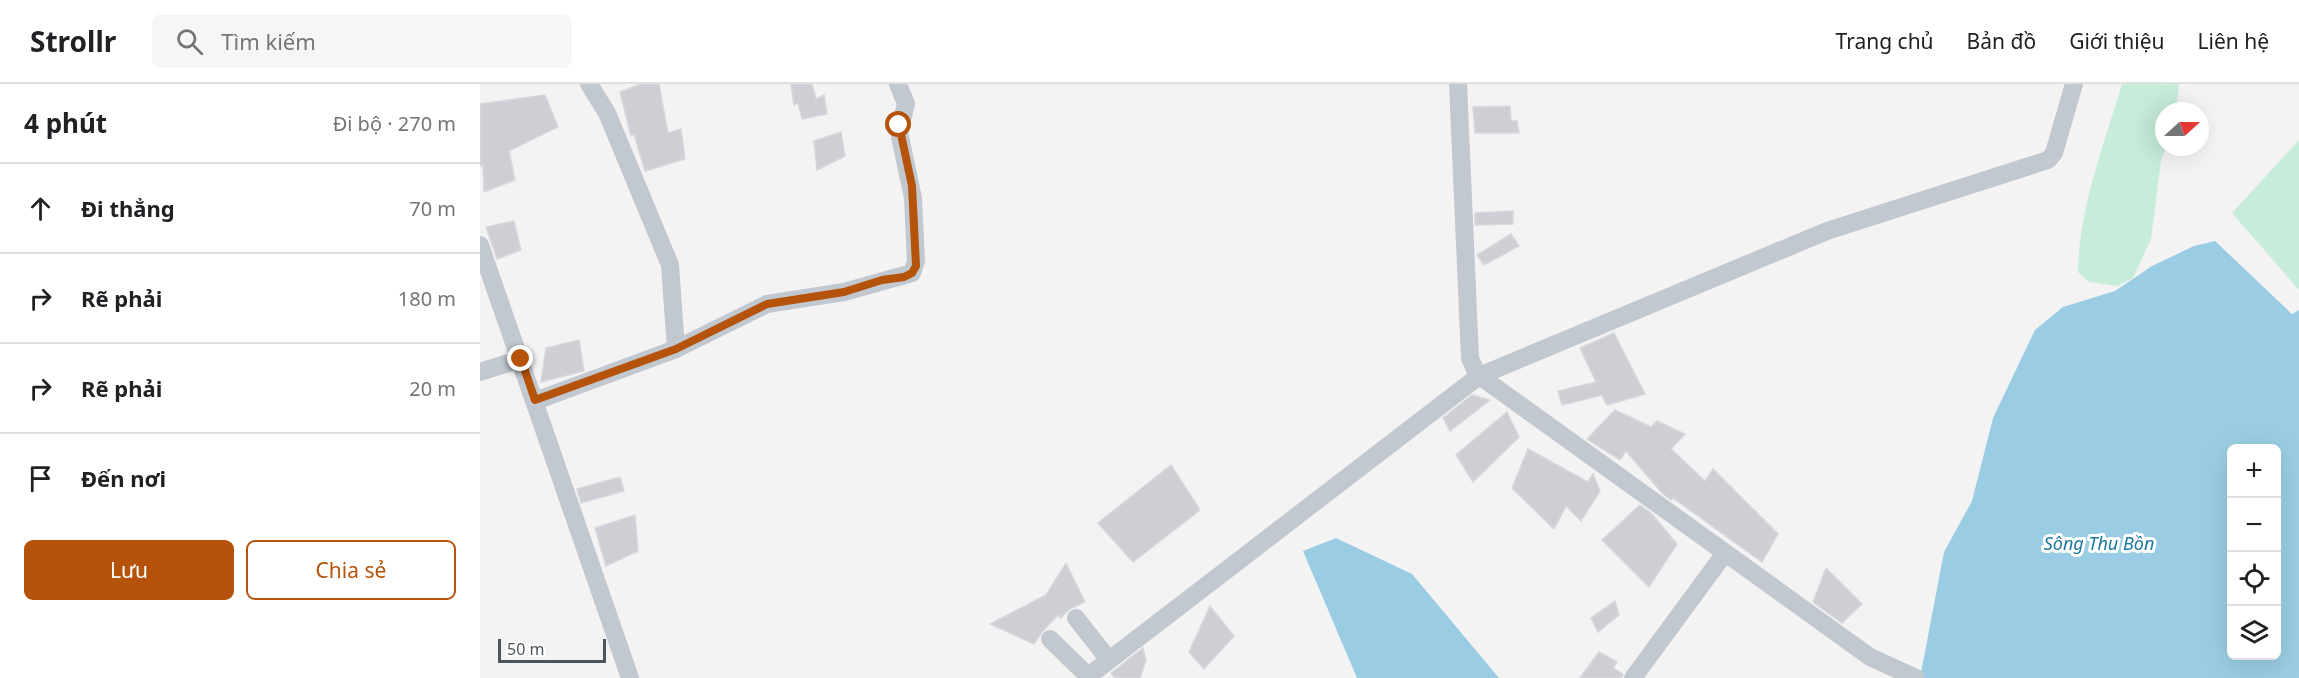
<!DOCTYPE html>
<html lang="vi">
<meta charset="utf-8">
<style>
:root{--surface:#fff;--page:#f6f6f6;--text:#202124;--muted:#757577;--line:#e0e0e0;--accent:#b45309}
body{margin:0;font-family:"Noto Sans",sans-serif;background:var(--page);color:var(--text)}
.controls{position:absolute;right:18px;bottom:18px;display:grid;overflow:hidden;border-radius:9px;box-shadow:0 6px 24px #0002}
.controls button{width:54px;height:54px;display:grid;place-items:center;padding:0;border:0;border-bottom:2px solid var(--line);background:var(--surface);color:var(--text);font:30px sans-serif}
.compass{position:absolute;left:1675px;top:18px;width:54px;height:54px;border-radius:50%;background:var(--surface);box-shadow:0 6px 24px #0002;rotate:69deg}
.scale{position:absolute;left:18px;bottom:15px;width:108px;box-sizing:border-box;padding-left:6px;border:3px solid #4c545e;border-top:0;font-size:16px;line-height:21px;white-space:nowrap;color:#4c545e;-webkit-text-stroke:4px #fff;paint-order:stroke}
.stop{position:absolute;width:18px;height:18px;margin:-14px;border:4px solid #b45309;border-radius:50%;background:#fff}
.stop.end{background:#b45309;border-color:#fff;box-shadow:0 2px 6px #0008}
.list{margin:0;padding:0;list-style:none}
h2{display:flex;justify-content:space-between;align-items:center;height:78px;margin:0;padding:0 24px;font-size:26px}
h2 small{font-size:20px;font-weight:400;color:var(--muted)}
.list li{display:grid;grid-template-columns:39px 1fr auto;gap:18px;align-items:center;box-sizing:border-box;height:90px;padding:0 24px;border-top:2px solid var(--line)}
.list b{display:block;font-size:22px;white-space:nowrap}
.list em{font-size:20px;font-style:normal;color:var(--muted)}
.actions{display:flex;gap:12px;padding:18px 24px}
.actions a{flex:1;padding:14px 0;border:2px solid var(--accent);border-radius:9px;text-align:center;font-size:21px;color:var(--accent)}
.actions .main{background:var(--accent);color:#fff}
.icon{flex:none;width:33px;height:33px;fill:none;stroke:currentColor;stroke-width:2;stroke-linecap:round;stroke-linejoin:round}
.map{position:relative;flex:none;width:1819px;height:594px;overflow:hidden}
header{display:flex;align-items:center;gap:36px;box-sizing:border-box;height:84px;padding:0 30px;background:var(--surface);border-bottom:2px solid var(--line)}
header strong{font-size:28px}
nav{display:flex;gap:33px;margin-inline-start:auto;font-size:21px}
.search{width:420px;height:54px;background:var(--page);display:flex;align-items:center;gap:15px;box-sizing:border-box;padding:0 21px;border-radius:9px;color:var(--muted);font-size:22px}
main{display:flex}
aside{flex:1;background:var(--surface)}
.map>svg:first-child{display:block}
.green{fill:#c7ecd9}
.water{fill:#9acde3;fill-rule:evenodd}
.building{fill:#cdcfd4;stroke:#d7d8dd;stroke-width:1.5}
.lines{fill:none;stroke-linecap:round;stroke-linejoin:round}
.minor{stroke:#c2c8cf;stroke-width:18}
.route{stroke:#b45309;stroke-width:8}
.labels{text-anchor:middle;stroke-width:6;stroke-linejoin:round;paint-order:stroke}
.water-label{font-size:18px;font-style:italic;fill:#1d78a0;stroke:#fff}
</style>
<header>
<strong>Strollr</strong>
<div class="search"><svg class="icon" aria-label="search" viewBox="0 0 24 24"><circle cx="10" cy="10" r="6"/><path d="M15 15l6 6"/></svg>Tìm kiếm</div>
<nav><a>Trang chủ</a><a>Bản đồ</a><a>Giới thiệu</a><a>Liên hệ</a></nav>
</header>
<main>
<aside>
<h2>4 phút<small>Đi bộ · 270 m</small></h2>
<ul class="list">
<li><svg class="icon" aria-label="ahead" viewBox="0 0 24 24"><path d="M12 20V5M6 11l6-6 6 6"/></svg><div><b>Đi thẳng</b></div><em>70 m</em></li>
<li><svg class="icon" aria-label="right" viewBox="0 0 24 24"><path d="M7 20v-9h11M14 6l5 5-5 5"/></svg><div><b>Rẽ phải</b></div><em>180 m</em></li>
<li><svg class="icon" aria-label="right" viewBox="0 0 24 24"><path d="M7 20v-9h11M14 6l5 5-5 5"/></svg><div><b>Rẽ phải</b></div><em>20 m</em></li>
<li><svg class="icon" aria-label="arrive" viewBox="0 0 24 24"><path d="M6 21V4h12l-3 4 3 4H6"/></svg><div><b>Đến nơi</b></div></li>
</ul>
<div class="actions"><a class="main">Lưu</a><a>Chia sẻ</a></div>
</aside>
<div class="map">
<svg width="1819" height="594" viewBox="0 0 1819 594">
<rect width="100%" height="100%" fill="#f4f3f3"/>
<g class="green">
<path d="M 1642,0 L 1699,0 L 1696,27 L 1684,27 L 1686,63 L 1681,77 L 1671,155 L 1653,194 L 1637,202 L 1609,198 L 1598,188 C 1599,124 1624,61 1642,0 Z"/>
<polygon points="1819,56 1819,206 1752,129"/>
</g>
<g class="water">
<path d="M 1735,157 L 1812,230 L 1819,226 L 1819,594 L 1440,594 L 1464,468 L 1492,417 L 1513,334 L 1555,246 L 1583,223 L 1635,207 L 1672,182 L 1714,162 ZM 1752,364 L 1796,364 L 1796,572 L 1752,572 Z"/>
<polygon points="856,454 932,490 1019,594 877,594 823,467"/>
</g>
<g class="building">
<polygon points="161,0 179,0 188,49 201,45 205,75 165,87 154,50 151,52 140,8"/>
<polygon points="311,0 332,0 336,15 344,11 347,30 322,35 318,19 314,21"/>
<polygon points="65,11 78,43 29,67 35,96 4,108 3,81 0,82 0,20"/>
<polygon points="1030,22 1031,37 1037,37 1039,49 995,49 993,23"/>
<polygon points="361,48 365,72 337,86 334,57"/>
<polygon points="1033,127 1033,140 995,141 995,129"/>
<polygon points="34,137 41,166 17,175 6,143"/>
<polygon points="1031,150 1039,162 1004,181 997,171"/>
<polygon points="1134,249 1165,310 1127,321 1122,311 1082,321 1078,307 1116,298 1100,264"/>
<polygon points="99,256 104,287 61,298 66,264"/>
<polygon points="992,311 1010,316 970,347 963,334"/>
<polygon points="1135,326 1171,343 1177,337 1205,350 1191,365 1225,397 1233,385 1298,450 1282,478 1193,414 1191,416 1182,409 1146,367 1140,376 1107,355"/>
<polygon points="1027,328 1039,353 993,398 976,371"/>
<polygon points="1048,365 1108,398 1113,390 1120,407 1101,437 1086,422 1074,445 1032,404"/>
<polygon points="691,381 720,426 653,478 618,439"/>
<polygon points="140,393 144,407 101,419 97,405"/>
<polygon points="1160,421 1171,429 1197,460 1169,503 1122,456"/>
<polygon points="155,431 158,467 126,482 115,444"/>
<polygon points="586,479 605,518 590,525 580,534 578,531 562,548 554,560 510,540 566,511"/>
<polygon points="1346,484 1382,520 1362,539 1333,518"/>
<polygon points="1135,517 1139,531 1118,548 1111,534"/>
<polygon points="730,522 754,552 724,585 709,568"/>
<polygon points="663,564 666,576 660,594 635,594 631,589"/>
<polygon points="1119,568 1137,578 1133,584 1143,590 1142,594 1100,594"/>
</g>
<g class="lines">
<g class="minor">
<polyline points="109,0 127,29 190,181 196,265"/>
<polyline points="978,0 990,274 997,290 1390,573 1436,594"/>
<polyline points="0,161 150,594"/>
<polyline points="0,288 41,275"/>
<polyline points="55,317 196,265 287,220 364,208 432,189 436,177 433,114 419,48 426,20 418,0"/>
<polyline points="596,534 629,576"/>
<polyline points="570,555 610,594"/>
<polyline points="606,594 999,292 1347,147 1568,76 1574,69 1594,0"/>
<polyline points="1153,594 1245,469"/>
</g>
</g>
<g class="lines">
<polyline class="route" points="41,275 55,316 196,265 287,220 364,208 402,196 424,193 432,189 436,182 432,102 419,41"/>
</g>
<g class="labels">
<g class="water-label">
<text x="1619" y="466">Sông Thu Bồn</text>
</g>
</g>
</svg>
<div class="controls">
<button>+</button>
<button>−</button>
<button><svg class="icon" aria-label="locate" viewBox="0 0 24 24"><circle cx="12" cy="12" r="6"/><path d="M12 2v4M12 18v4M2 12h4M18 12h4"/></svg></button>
<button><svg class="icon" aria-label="layers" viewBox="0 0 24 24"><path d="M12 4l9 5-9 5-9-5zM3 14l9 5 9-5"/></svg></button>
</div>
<svg class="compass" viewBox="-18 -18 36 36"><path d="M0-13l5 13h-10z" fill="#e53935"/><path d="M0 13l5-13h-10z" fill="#757577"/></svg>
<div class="scale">50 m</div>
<div class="stop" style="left:419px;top:41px"></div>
<div class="stop end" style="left:41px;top:275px"></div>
</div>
</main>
